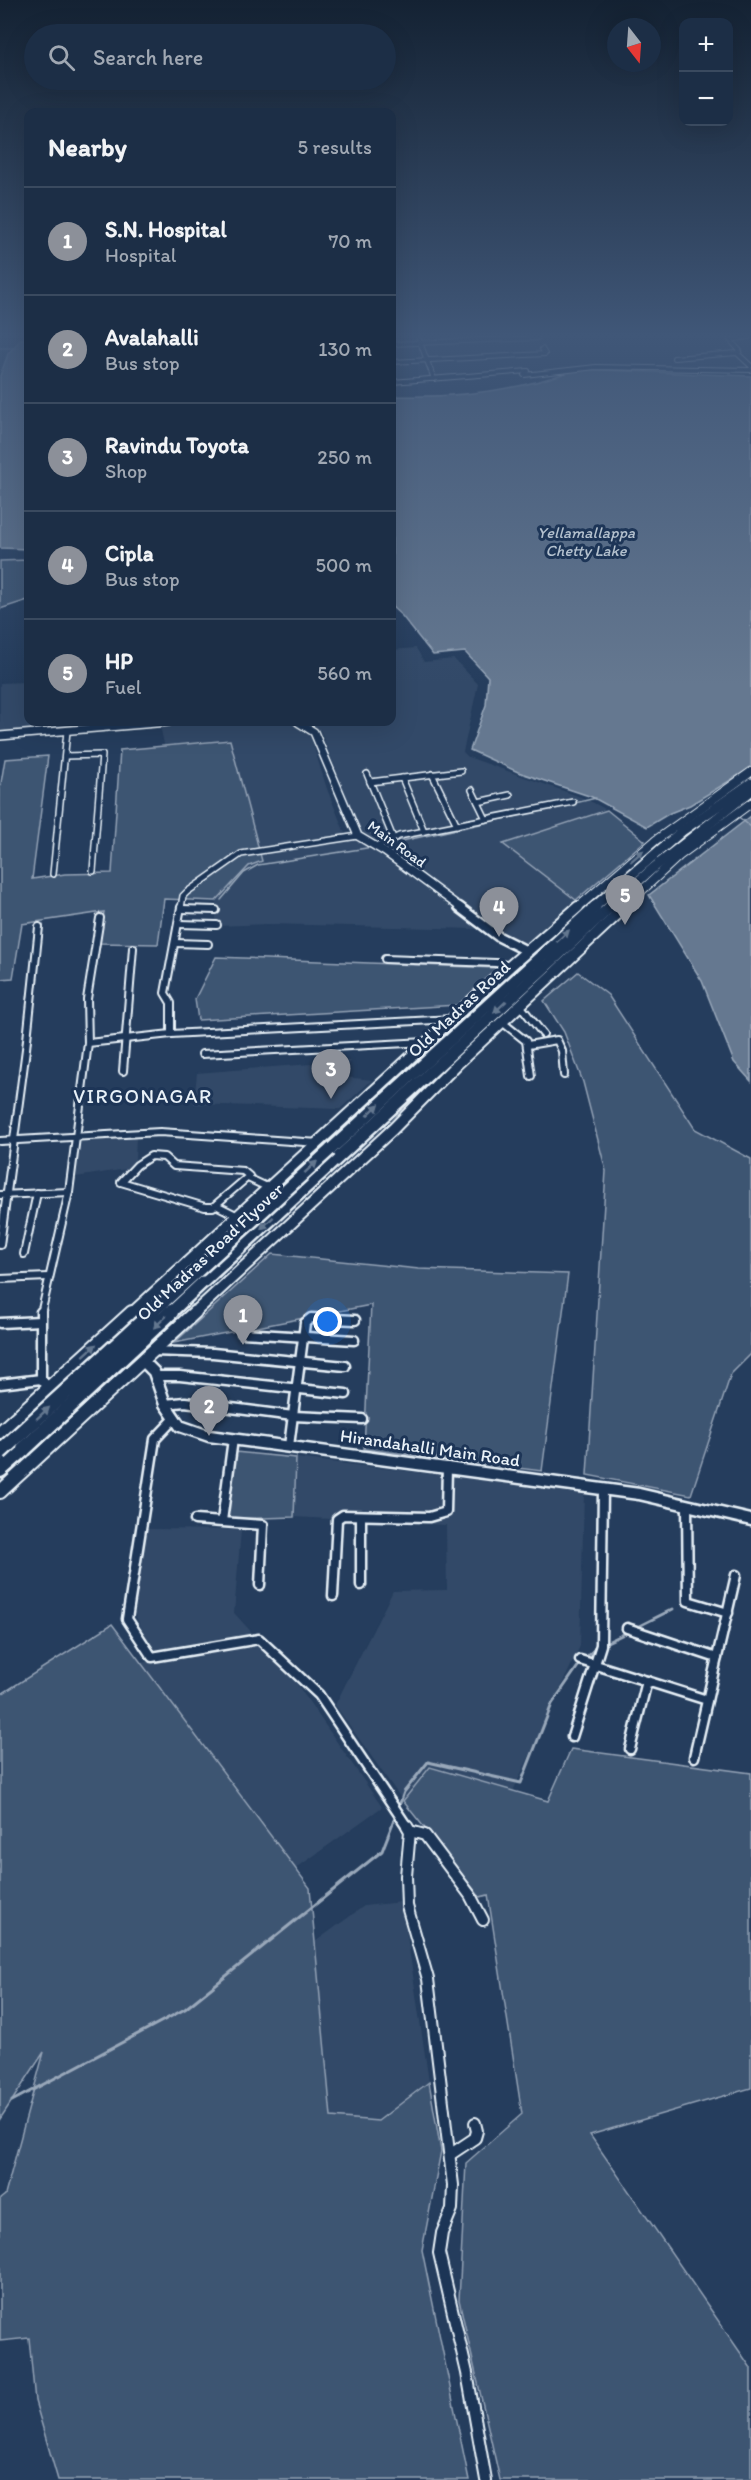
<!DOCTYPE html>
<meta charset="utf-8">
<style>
:root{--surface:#1c2e46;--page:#293a51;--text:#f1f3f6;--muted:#a0a8b3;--line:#3a4a5f;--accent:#8c9099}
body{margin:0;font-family:Itim,sans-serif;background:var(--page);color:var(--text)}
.controls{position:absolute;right:18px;top:18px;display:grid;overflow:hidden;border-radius:12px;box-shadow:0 6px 24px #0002}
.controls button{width:54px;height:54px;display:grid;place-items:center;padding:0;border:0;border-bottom:2px solid var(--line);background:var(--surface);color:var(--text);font:30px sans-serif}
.compass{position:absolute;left:607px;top:18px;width:54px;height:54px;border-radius:50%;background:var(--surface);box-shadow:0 6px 24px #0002;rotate:163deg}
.you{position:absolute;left:328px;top:1322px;width:21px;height:21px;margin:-15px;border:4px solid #fff;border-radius:50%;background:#1a73e8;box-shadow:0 0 0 9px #1a73e833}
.badge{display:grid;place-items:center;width:39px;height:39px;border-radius:50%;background:var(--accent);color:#fff;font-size:20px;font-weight:700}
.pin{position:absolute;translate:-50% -50px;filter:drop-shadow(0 2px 3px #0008)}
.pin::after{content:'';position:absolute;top:32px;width:21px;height:18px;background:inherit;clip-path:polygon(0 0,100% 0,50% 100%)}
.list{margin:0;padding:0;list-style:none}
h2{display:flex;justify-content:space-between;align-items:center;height:78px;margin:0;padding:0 24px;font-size:26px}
h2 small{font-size:20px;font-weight:400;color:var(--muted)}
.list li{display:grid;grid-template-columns:39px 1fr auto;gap:18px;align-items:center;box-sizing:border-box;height:108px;padding:0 24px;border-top:2px solid var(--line)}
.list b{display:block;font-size:22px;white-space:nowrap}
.list p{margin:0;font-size:20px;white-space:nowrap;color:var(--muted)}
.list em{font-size:20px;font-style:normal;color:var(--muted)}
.icon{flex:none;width:33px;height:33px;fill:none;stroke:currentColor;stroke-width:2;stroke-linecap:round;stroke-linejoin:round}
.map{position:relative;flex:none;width:751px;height:2480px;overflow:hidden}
.search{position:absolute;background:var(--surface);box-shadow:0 6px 24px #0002;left:24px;top:24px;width:372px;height:66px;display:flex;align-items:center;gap:15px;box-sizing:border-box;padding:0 21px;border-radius:33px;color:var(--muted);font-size:22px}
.panel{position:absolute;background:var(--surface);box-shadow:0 6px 24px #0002;left:24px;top:108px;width:372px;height:618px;border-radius:12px}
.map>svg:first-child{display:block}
.built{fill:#334a68}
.green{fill:#3e5472;stroke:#93a2b5;stroke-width:1.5}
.water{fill:#657890;stroke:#99a8ba;stroke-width:1.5}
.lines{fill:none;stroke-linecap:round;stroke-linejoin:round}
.stream-far1{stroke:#99a8ba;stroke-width:1.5}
.stream{stroke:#99a8ba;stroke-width:3}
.street-far4-casing{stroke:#e8f1f8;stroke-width:6}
.street-far3-casing{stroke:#e8f1f8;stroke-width:8}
.street-far2-casing{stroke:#e8f1f8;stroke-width:10}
.street-far1-casing{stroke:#e8f1f8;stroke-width:13}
.street-casing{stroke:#e8f1f8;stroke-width:14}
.secondary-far2-casing{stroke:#e8f1f8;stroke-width:10}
.secondary-far1-casing{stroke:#e8f1f8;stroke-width:13}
.secondary-casing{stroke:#e8f1f8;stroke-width:15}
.primary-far2-casing{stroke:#e8f1f8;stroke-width:10}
.primary-far1-casing{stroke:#e8f1f8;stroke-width:14}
.primary-casing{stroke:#e8f1f8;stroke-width:16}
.highway-far2-casing{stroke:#e8f1f8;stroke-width:12}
.highway-far1-casing{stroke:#e8f1f8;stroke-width:16}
.highway-casing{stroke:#e8f1f8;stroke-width:19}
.street-far4{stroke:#1d3557;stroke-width:4}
.street-far3{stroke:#1d3557;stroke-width:5}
.street-far2{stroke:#1d3557;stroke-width:6}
.street-far1{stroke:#1d3557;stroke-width:8}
.street{stroke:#1d3557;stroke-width:10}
.secondary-far2{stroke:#1d3557;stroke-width:7}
.secondary-far1{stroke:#1d3557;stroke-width:8}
.secondary{stroke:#1d3557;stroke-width:10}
.primary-far2{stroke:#1d3557;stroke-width:8}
.primary-far1{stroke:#1d3557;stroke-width:10}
.primary{stroke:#1d3557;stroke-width:12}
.highway-far2{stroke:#1d3557;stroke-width:9}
.highway-far1{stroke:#1d3557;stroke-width:11}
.highway{stroke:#1d3557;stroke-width:14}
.highway-bridge-far1-casing{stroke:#e8f1f8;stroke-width:16;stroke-linecap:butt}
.highway-bridge-casing{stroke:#e8f1f8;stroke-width:19;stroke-linecap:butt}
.highway-bridge-far1{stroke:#1d3557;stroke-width:11}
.highway-bridge{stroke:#1d3557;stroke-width:14}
.oneway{fill:#64778f}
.labels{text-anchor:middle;stroke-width:6;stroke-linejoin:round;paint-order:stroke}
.far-street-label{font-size:15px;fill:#e8f1f8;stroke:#1d3557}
.far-water-label{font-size:16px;font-style:italic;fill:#b4c1ce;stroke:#1d3557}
.street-label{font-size:18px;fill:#e8f1f8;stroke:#1d3557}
.neighbourhood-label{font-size:20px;letter-spacing:1.5px;fill:#e8f1f8;stroke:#1d3557}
</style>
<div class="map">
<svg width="751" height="2480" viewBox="0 0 751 2480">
<rect width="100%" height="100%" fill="#253d5d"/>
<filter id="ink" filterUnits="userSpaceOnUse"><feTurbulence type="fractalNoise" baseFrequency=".0167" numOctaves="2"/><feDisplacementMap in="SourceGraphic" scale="12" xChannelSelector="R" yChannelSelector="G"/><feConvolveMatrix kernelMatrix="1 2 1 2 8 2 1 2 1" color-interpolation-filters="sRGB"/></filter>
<g filter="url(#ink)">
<g class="built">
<polygon points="416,648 424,662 454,659 478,684 463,752 468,757 586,799 607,810 503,844 576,900 526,944 501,933 384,846 362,835 320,730 303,722 392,722 392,650"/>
<polygon points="28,682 28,722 154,722 0,734 0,683"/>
<polygon points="191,722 287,722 302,727 310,735 327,789 346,836 374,849 479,929 268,924 216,926 216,901 164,899 168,871 164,744 160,725"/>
<polygon points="350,1061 344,1077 372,1080 340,1109 194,1104 197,1073"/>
<polygon points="136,1135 135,1160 126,1169 76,1177 80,1137"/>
<polygon points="296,1458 584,1492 580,1646 513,1791 430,1767 403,1801 335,1705 393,1591 447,1590 446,1525 294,1517"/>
<polygon points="145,1529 241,1530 234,1613 254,1635 153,1651 135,1615"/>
<polygon points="256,1644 296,1683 382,1807 295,1869 141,1663"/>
<polygon points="402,1902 429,2082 378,2121 331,2117 315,1942 364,1906"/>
</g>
<g class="green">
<polygon points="28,560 28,600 0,609 0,561"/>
<polygon points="230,740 262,861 249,866 216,901 164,899 158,944 99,943 104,912 22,924 13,978 0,979 0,789 5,759 48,756 32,879 65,874 112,873 120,750"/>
<polygon points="607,810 645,841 576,900 503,844"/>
<polygon points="216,957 497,968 458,1005 198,1020 195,999"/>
<polygon points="578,972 608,995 695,1129 751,1159 751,1354 731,1374 691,1495 587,1475 606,1171 583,1082 564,1032 544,1001"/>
<polygon points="272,1254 419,1269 568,1274 542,1471 364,1449 371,1305 174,1343"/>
<polygon points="235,1452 296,1458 294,1517 227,1519"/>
<polygon points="112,1624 310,1888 331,2117 378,2121 429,2082 441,2151 422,2250 469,2480 58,2480 35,2401 29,2338 0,2341 0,2199 5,2195 44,2052 0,2119 0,1695"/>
<polygon points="571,1749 751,1773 751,2088 590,2135 751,2368 751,2480 500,2480 459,2300 466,2163 522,2114 488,1895 480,1897 403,1801 430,1767 548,1801"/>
</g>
<g class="water">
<polygon points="21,339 28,339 28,549 0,548 0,376 8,354"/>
<path d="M 577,369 L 751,376 L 751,771 L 747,770 L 690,805 L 670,813 L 647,827 L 592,797 L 518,772 L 470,750 L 486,705 L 488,677 L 465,652 L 433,655 L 402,616 L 392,607 L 392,396 C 453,398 519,391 577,369 Z"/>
<polygon points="751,816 751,1081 734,1062 702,981 649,895"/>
</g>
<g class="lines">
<g class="stream-far1">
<polyline points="0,348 17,348"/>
<polyline points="575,803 596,798"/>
<polyline points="730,810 751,827"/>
<polyline points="388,844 517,816"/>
<polyline points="221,900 244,873 258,865 373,847"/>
</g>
<g class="stream">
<polyline points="635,1628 673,1609"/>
<polyline points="603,1644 628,1632"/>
<polyline points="585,1658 598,1646"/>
<polyline points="398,1809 404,1792 428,1762 521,1783 552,1704 581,1662"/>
<polyline points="12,2101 185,2009 382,1851 396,1815"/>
</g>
<defs>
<g id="street-far4">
<polyline points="418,337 434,379"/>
<polyline points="392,344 537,338"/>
<polyline points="738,353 740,351 730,340 748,337"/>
<polyline points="674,358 737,353 751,366"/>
<polyline points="392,362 545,354 542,349"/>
<polyline points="524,375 596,367 751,370"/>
<polyline points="392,382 528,371"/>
</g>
<g id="street-far3">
<polyline points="65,756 102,755 93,871"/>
<polyline points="367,774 393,838"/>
<polyline points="432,774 457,825"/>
<polyline points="402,778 424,831"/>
<polyline points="370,782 461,771"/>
<polyline points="472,790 486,819"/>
<polyline points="478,802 510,795"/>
<polyline points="376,847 399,836 573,802"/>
<polyline points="53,874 67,731"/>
<polyline points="181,908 183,896 187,892 241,854 358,836"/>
</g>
<g id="street-far2">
<polyline points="182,909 216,910"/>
<polyline points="178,924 217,925"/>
<polyline points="175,943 208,944"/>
<polyline points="385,959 496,963 510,966"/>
<polyline points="520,1005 543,1034"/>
<polyline points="502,1022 526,1041 531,1076"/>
<polyline points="171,1034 171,1003 165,993 181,907"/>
<polyline points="88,1043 87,999 100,918"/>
<polyline points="528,1045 557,1040 562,1051 564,1075"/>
<polyline points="202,1054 426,1042"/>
<polyline points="123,1071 133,948"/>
<polyline points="0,1141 160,1132 319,1143"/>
<polygon points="151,1156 164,1157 174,1166 243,1171 249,1176 213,1207 205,1207 121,1182 137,1165"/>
<polyline points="248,1178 269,1188"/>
<polyline points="0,1195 69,1192"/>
<polyline points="216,1205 238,1216"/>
<polyline points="0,1245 26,1049 39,927"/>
<polyline points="24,1254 37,1193"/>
<polyline points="0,1279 48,1277"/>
<polyline points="41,1314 69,1192 88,1043 171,1034 453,1019"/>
</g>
<g id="street-far1">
<polyline points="41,1312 41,1379 49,1388"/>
<polyline points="0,1323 40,1321"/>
<polyline points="242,1333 354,1340"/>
<polyline points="152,1351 213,1353 345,1366"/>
<polyline points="155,1376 180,1376 346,1394"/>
<polyline points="0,1384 41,1379"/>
<polyline points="165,1404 185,1402 293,1416 362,1419"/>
<polyline points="175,1418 155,1439 127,1619 152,1657 259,1639 319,1695 408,1828"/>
<polyline points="289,1446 305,1323 311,1318 355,1320"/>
<polyline points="687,1505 688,1601 728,1613"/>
<polyline points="361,1516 361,1585"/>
<polyline points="195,1520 263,1525 260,1585"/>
<polyline points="222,1521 233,1439"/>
<polyline points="333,1596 337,1519 343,1515 429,1517 446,1512 447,1467"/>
<polyline points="627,1628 717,1658"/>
<polyline points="580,1660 707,1700"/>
<polyline points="572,1737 601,1645 603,1489"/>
<polyline points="630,1749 647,1681"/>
<polyline points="694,1757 736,1575"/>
</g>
<g id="street">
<polyline points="407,1826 410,1831 425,1835 470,1895 483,1920"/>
<polyline points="410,1831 406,1876 407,1906 428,1979 453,2185 452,2209 442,2233 439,2253 467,2373 486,2480"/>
<polyline points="451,2154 475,2138 477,2131 475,2123"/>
</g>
<g id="secondary-far2">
<polyline points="298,722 314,732 358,836 385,852 461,908"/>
<polyline points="0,736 168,722"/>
</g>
<polyline id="secondary-far1" points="459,907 499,937 527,951"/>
<polyline id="secondary" points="143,1361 154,1372 165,1404 180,1426 209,1436 639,1494 751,1520"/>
<g id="primary-far2">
<polyline points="577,908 656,840 751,772"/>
<polyline points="623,908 679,856 751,803"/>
</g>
<g id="primary-far1">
<polyline points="131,1314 510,966 578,907"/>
<polyline points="193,1314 393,1129 456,1065 625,907"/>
</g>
<g id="primary">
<polyline points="0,1432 132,1312"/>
<polyline points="0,1492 195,1312"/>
</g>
<g id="highway-far2">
<polyline points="593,908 682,831 751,783"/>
<polyline points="608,908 652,869 751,791"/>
</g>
<g id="highway-far1">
<polyline points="330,1150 595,907"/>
<polyline points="203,1282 610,907"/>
</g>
<polyline id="highway" points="0,1470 24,1449"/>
</defs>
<use href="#street-far4" class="street-far4-casing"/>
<use href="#street-far3" class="street-far3-casing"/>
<use href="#street-far2" class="street-far2-casing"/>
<use href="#street-far1" class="street-far1-casing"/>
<use href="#street" class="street-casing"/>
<use href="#secondary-far2" class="secondary-far2-casing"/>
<use href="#secondary-far1" class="secondary-far1-casing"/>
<use href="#secondary" class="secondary-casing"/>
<use href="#primary-far2" class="primary-far2-casing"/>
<use href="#primary-far1" class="primary-far1-casing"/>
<use href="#primary" class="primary-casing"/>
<use href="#highway-far2" class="highway-far2-casing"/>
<use href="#highway-far1" class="highway-far1-casing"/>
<use href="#highway" class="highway-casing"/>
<use href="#street-far4" class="street-far4"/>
<use href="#street-far3" class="street-far3"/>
<use href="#street-far2" class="street-far2"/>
<use href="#street-far1" class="street-far1"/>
<use href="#street" class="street"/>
<use href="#secondary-far2" class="secondary-far2"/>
<use href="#secondary-far1" class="secondary-far1"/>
<use href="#secondary" class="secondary"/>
<use href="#primary-far2" class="primary-far2"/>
<use href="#primary-far1" class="primary-far1"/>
<use href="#primary" class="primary"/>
<use href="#highway-far2" class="highway-far2"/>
<use href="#highway-far1" class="highway-far1"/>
<use href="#highway" class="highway"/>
<defs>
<g id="highway-bridge-far1">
<polyline points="151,1314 330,1150"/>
<polyline points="169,1314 203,1282"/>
</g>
<g id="highway-bridge">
<polyline points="24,1449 171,1312"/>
<polyline points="0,1452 153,1312"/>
</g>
</defs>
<use href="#highway-bridge-far1" class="highway-bridge-far1-casing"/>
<use href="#highway-bridge" class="highway-bridge-casing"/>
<use href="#highway-bridge-far1" class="highway-bridge-far1"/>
<use href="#highway-bridge" class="highway-bridge"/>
</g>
<defs><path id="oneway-solid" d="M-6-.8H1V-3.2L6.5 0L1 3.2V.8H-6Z" transform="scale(1.5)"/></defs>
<g class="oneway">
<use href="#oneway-solid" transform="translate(637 856) rotate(-41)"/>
<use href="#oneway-solid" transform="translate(563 936) rotate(-43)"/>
<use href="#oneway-solid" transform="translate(500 1007) rotate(137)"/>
<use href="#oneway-solid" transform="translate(373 1110) rotate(-43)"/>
<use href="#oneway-solid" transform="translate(311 1167) rotate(-43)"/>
<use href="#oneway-solid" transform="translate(267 1223) rotate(137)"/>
<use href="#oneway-solid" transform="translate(160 1322) rotate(137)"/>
<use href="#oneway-solid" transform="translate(90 1350) rotate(-42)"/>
<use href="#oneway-solid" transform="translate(43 1413) rotate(-42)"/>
</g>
</g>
<linearGradient id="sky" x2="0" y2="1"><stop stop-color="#142233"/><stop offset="0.49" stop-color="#405778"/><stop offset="1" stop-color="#405778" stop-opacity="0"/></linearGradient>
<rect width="751" height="684" fill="url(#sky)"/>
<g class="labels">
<g class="far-street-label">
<text transform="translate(397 844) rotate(36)" y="5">Main Road</text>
</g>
<g class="far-water-label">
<text x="586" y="538">Yellamallappa<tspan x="586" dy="18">Chetty Lake</tspan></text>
</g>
<g class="street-label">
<text transform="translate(459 1009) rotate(-43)" y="6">Old Madras Road</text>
<text transform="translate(210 1252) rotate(-43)" y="6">Old Madras Road Flyover</text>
<text transform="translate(430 1448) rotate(8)" y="6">Hirandahalli Main Road</text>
</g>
<g class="neighbourhood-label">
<text x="143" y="1103">VIRGONAGAR</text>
</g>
</g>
</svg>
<div class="controls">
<button>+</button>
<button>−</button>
</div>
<svg class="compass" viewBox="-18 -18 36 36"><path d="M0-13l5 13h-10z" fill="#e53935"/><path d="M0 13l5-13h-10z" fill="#a0a8b3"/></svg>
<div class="you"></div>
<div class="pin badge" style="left:243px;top:1345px">1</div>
<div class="pin badge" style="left:209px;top:1436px">2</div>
<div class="pin badge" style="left:331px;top:1099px">3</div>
<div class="pin badge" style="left:499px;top:937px">4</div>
<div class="pin badge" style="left:625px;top:925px">5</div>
<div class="search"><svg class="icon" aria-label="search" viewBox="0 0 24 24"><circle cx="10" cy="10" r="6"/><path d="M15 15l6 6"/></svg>Search here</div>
<section class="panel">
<h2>Nearby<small>5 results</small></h2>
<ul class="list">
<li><span class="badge">1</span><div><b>S.N. Hospital</b><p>Hospital</p></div><em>70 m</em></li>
<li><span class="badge">2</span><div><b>Avalahalli</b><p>Bus stop</p></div><em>130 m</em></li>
<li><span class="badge">3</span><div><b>Ravindu Toyota</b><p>Shop</p></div><em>250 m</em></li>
<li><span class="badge">4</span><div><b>Cipla</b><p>Bus stop</p></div><em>500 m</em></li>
<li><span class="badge">5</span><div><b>HP</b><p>Fuel</p></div><em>560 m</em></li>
</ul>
</section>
</div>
